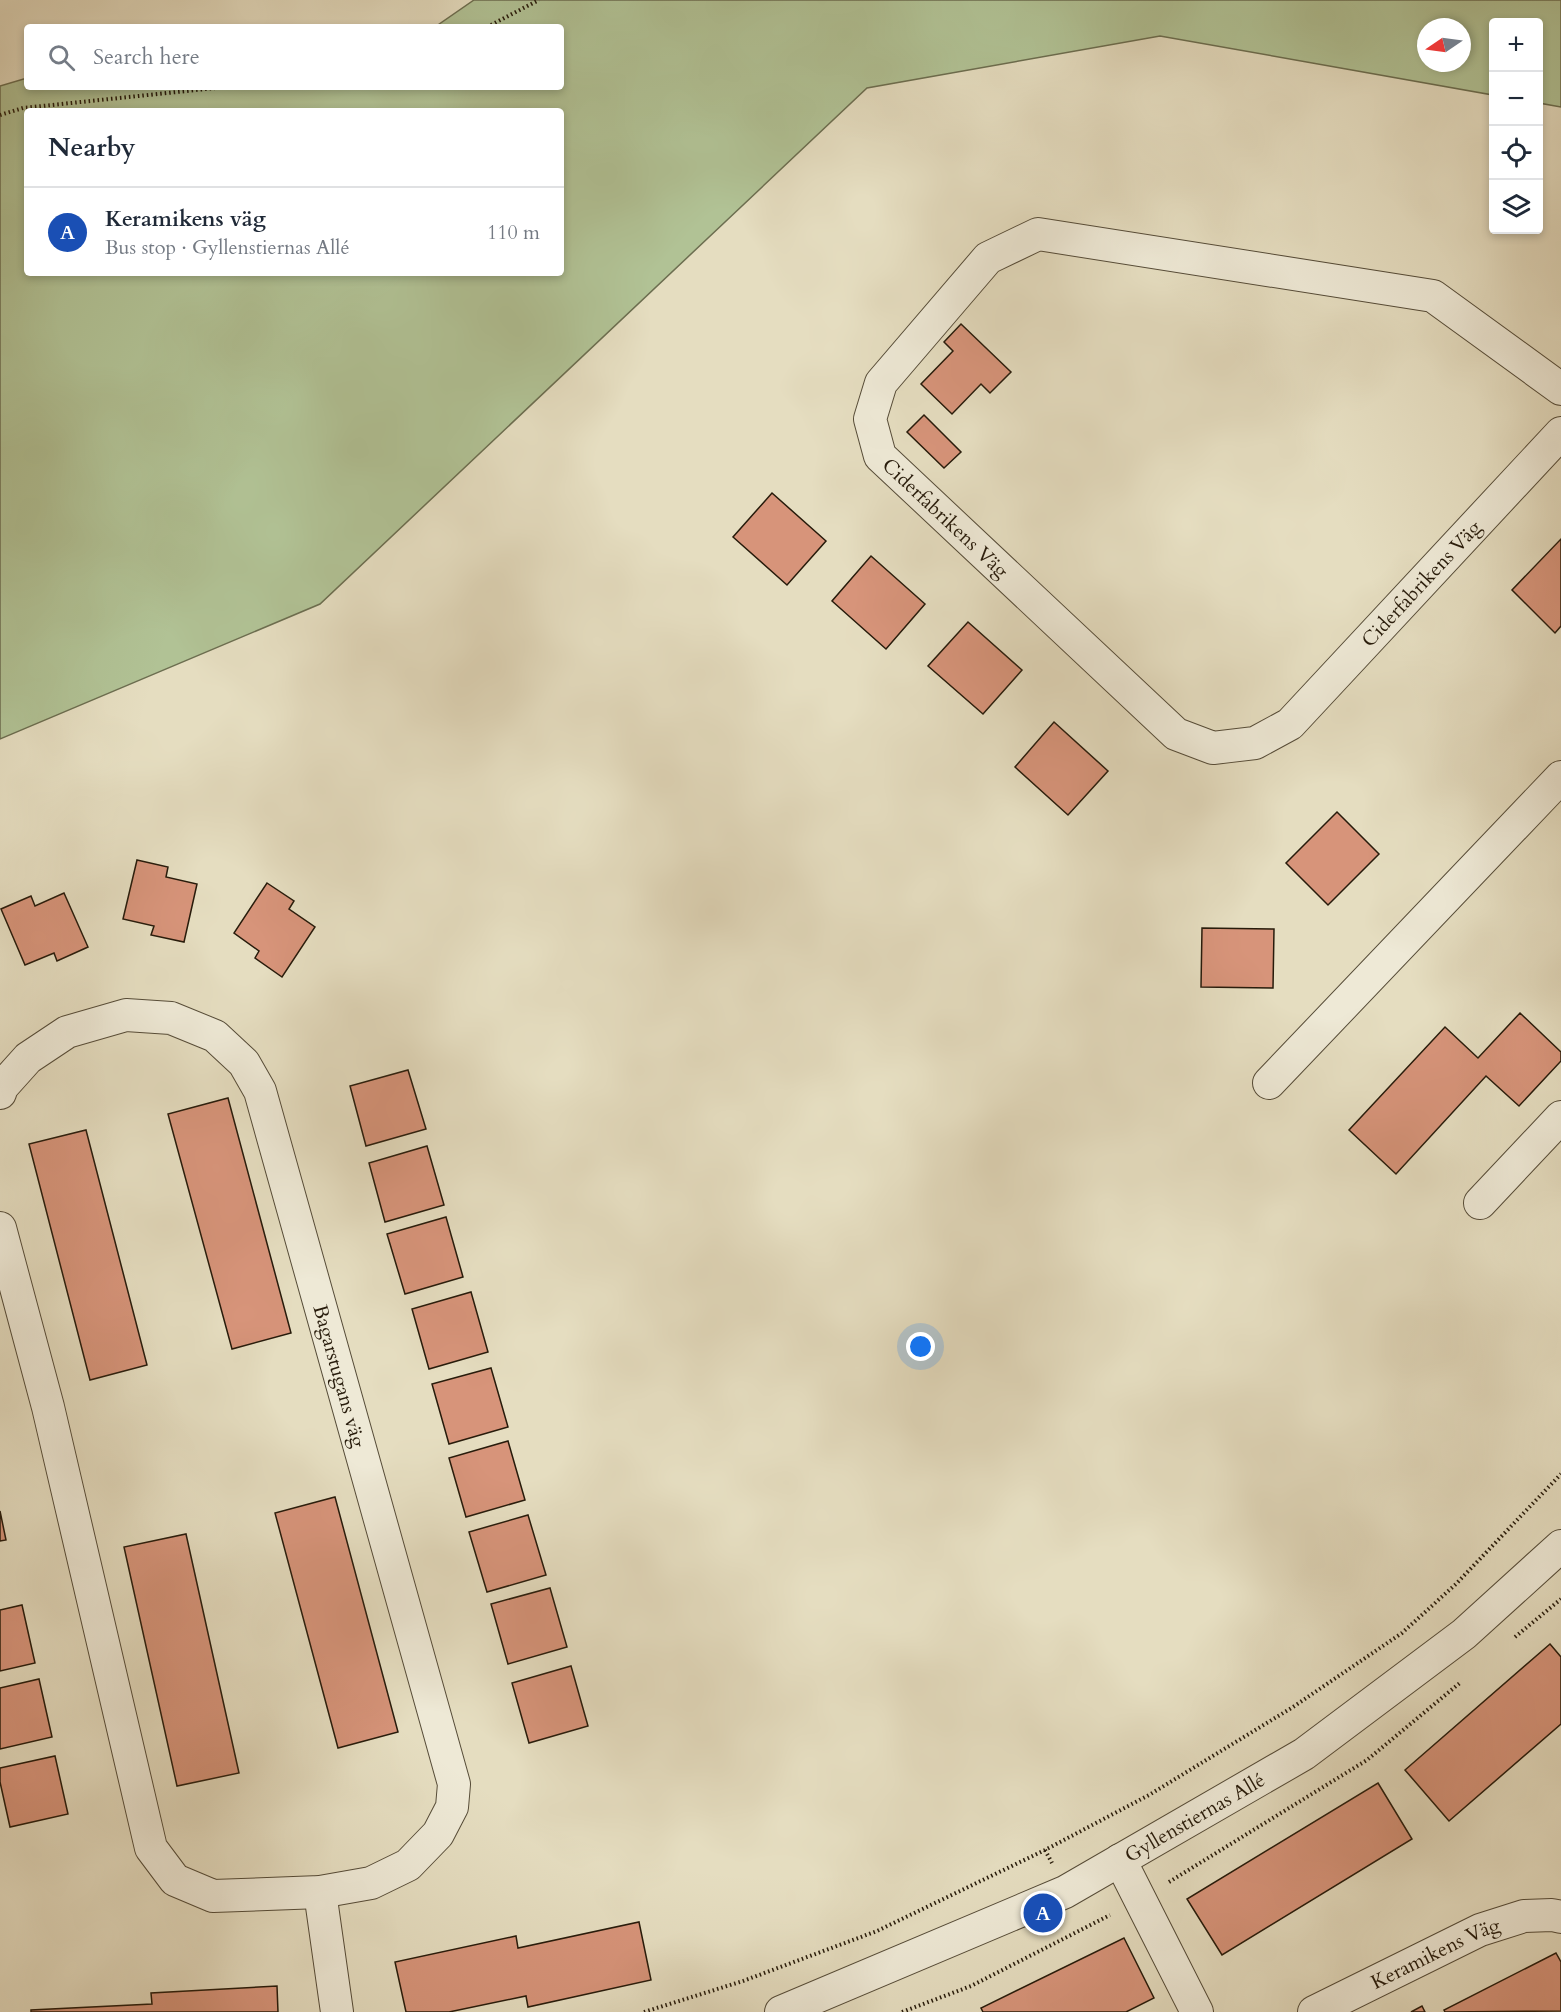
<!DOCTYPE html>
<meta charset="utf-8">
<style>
:root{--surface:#fff;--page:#f2f2f3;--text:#1f2937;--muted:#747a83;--line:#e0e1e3;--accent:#b45309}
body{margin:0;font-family:Cardo,serif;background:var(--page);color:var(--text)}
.controls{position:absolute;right:18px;top:18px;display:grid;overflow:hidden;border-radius:6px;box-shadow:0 3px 9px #0003}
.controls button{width:54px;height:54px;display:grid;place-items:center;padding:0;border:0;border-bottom:2px solid var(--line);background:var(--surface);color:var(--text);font:30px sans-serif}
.compass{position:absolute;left:1417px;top:18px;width:54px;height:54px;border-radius:50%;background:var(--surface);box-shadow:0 3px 9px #0003;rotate:257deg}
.you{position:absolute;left:921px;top:1347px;width:21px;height:21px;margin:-15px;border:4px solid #fff;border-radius:50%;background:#1a73e8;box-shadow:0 0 0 9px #1a73e833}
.badge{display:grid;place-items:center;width:39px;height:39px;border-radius:50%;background:var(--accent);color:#fff;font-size:20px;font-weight:700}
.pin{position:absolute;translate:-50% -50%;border:3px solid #fff;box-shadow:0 2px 6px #0006}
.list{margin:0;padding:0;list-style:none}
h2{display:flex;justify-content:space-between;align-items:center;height:78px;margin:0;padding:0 24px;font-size:26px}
h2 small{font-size:20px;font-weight:400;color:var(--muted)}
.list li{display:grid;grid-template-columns:39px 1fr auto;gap:18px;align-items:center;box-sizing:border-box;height:90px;padding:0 24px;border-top:2px solid var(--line)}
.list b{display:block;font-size:22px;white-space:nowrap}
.list p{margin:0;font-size:20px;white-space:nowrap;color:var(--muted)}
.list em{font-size:20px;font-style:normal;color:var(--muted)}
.icon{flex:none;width:33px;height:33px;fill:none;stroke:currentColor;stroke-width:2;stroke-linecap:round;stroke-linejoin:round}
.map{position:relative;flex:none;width:1561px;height:2012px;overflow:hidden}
.search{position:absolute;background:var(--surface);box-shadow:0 3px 9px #0003;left:24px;top:24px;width:540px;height:66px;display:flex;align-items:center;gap:15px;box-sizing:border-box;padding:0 21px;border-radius:6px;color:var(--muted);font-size:22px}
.panel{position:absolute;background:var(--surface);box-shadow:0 3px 9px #0003;left:24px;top:108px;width:540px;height:168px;border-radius:6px}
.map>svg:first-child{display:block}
.green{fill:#b1c295;stroke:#6c6e50;stroke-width:1.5;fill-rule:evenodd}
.building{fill:#d7947a;stroke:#271b0b;stroke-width:1.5}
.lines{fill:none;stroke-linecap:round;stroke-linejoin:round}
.minor-casing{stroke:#564c38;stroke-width:34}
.path{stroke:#271b0b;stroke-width:4;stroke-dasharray:1.5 3;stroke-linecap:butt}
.minor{stroke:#eee9d6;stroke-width:32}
.labels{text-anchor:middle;stroke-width:5;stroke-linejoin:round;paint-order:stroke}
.street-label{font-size:20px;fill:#271b0b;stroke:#eee9d6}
</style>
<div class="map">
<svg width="1561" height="2012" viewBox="0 0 1561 2012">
<rect width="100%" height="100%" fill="#e5ddc0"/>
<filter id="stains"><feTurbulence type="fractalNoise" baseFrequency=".00333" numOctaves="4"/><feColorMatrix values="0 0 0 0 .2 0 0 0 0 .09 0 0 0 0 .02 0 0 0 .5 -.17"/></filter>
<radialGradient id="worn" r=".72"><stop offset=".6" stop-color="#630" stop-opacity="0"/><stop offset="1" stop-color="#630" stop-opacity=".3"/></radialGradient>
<path class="green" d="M 474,0 L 1561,0 L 1561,107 L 1539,103 L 1538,22 L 1494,22 L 1493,95 L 1160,36 L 867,88 L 320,604 L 0,739 L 0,86 L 27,78 L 27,87 L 561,87 L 561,27 L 435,27 ZM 1426,27 L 1462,27 L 1462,63 L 1426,63 ZM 27,111 L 561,111 L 561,273 L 27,273 Z"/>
<g class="building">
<polygon points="961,324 1011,372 990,393 981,384 952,414 921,384 953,351 944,342"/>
<polygon points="924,415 961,452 944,468 907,432"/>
<polygon points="772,493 826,541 787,585 733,537"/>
<polygon points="1561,539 1561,626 1555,633 1512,590"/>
<polygon points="871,556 925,604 886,649 832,601"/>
<polygon points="968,622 1022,670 983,714 928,666"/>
<polygon points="1054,722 1108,771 1068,815 1015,767"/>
<polygon points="1337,812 1379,854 1328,905 1286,863"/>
<polygon points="137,860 168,867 166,877 197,884 184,942 151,935 154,926 123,919"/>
<polygon points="267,883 294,901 289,909 315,927 282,977 255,958 259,951 234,933"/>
<polygon points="64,893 88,947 57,961 54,953 25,965 1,909 31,896 35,906"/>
<polygon points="1202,928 1274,929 1273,988 1201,987"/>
<polygon points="1520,1013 1561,1052 1561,1061 1519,1106 1486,1076 1396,1174 1349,1130 1445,1027 1478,1058"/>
<polygon points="408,1070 426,1129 366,1146 350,1086"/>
<polygon points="228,1098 291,1333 232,1349 168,1114"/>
<polygon points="86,1130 147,1365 90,1380 29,1144"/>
<polygon points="427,1146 444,1205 385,1222 369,1163"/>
<polygon points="446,1217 463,1277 405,1294 387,1234"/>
<polygon points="471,1292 488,1352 429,1369 412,1309"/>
<polygon points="491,1368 508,1427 449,1444 432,1384"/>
<polygon points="508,1441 525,1500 466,1517 449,1458"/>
<polygon points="335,1497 398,1732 338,1748 275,1513"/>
<polygon points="0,1511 6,1540 0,1541"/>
<polygon points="528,1515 546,1575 487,1592 469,1532"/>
<polygon points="186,1534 239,1773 177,1786 124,1547"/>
<polygon points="550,1588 567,1647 508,1664 491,1604"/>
<polygon points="22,1605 35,1663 0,1671 0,1610"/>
<polygon points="1550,1644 1561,1657 1561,1724 1449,1821 1405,1770"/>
<polygon points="571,1666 588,1726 529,1743 512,1683"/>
<polygon points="39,1679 52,1737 0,1749 0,1688"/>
<polygon points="55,1756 68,1814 10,1827 0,1782 0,1768"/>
<polygon points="1378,1783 1412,1839 1222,1955 1187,1899"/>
<polygon points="639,1922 651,1980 528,2007 526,1996 449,2012 406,2012 395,1962 516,1936 518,1948"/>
<polygon points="1124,1938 1154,1998 1126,2012 983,2012 981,2008"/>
<polygon points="1556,1953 1561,1962 1561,2011 1445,2012 1444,2010"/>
<polygon points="277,1986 278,2012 31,2012 31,2010 152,2004 151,1993"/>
<polygon points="1422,2006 1425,2012 1411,2012"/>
</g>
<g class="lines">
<defs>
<g id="minor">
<path id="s1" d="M 1561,389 L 1433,296 L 1038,234 L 988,258 L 881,383 L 870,419 L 880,456 L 1176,734 L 1213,748 L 1255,743 L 1290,724 L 1561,433"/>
<polyline points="1269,1083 1561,777"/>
<path id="s2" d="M 0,1093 L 2,1087 L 28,1058 L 67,1032 L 126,1015 L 171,1018 L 215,1036 L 244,1063 L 260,1091 L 454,1784 L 452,1807 L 438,1834 L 408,1865 L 371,1883 L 320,1892 L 213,1896 L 175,1880 L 151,1848 L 48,1407 L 0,1228"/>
<polyline points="1480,1203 1561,1117"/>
<polyline points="1120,1860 1197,2012"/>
<polyline points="320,1892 337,2012"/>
<path id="s3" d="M 781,2012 L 1065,1892 L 1304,1754 L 1464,1634 L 1561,1546"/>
<path id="s4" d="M 1314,2012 L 1480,1930 L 1524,1916 L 1552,1915 L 1561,1917"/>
</g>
</defs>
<use href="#minor" class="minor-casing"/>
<g class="path">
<polyline points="487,27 539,0"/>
<polyline points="0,115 23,108 225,87"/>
<polyline points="1515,1637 1561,1599"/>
<polyline points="1045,1850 1052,1863"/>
<polyline points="1169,1882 1367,1760 1461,1682"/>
<polyline points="644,2012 743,1981 877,1931 1045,1850 1149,1795 1293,1707 1402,1633 1456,1584 1561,1474"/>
<polyline points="902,2012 971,1986 1110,1915"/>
</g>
<use href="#minor" class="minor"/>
</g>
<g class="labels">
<g class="street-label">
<text dy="7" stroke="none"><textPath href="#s1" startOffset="944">Ciderfabrikens Väg</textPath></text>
<text dy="7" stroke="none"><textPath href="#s1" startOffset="1574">Ciderfabrikens Väg</textPath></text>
<text dy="7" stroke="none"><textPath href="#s2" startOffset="614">Bagarstugans väg</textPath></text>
<text dy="7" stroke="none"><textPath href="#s3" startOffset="458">Gyllenstiernas Allé</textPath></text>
<text dy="7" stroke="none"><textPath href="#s4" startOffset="135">Keramikens Väg</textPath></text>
</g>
</g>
<rect width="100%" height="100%" filter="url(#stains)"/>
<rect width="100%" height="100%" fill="url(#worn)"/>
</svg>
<div class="controls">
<button>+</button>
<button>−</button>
<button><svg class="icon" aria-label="locate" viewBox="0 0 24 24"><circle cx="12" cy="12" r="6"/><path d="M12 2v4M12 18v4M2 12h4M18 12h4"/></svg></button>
<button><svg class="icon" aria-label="layers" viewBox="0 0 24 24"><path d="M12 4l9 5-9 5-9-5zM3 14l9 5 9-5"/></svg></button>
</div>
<svg class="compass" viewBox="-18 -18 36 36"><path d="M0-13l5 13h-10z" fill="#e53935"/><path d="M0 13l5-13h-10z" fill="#747a83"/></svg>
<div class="you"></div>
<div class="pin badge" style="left:1043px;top:1913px;background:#1a4fb4">A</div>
<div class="search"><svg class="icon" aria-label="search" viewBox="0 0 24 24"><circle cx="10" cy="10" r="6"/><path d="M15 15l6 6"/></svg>Search here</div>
<section class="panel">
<h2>Nearby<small></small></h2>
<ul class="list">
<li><span class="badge" style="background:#1a4fb4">A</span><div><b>Keramikens väg</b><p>Bus stop · Gyllenstiernas Allé</p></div><em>110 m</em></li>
</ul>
</section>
</div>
